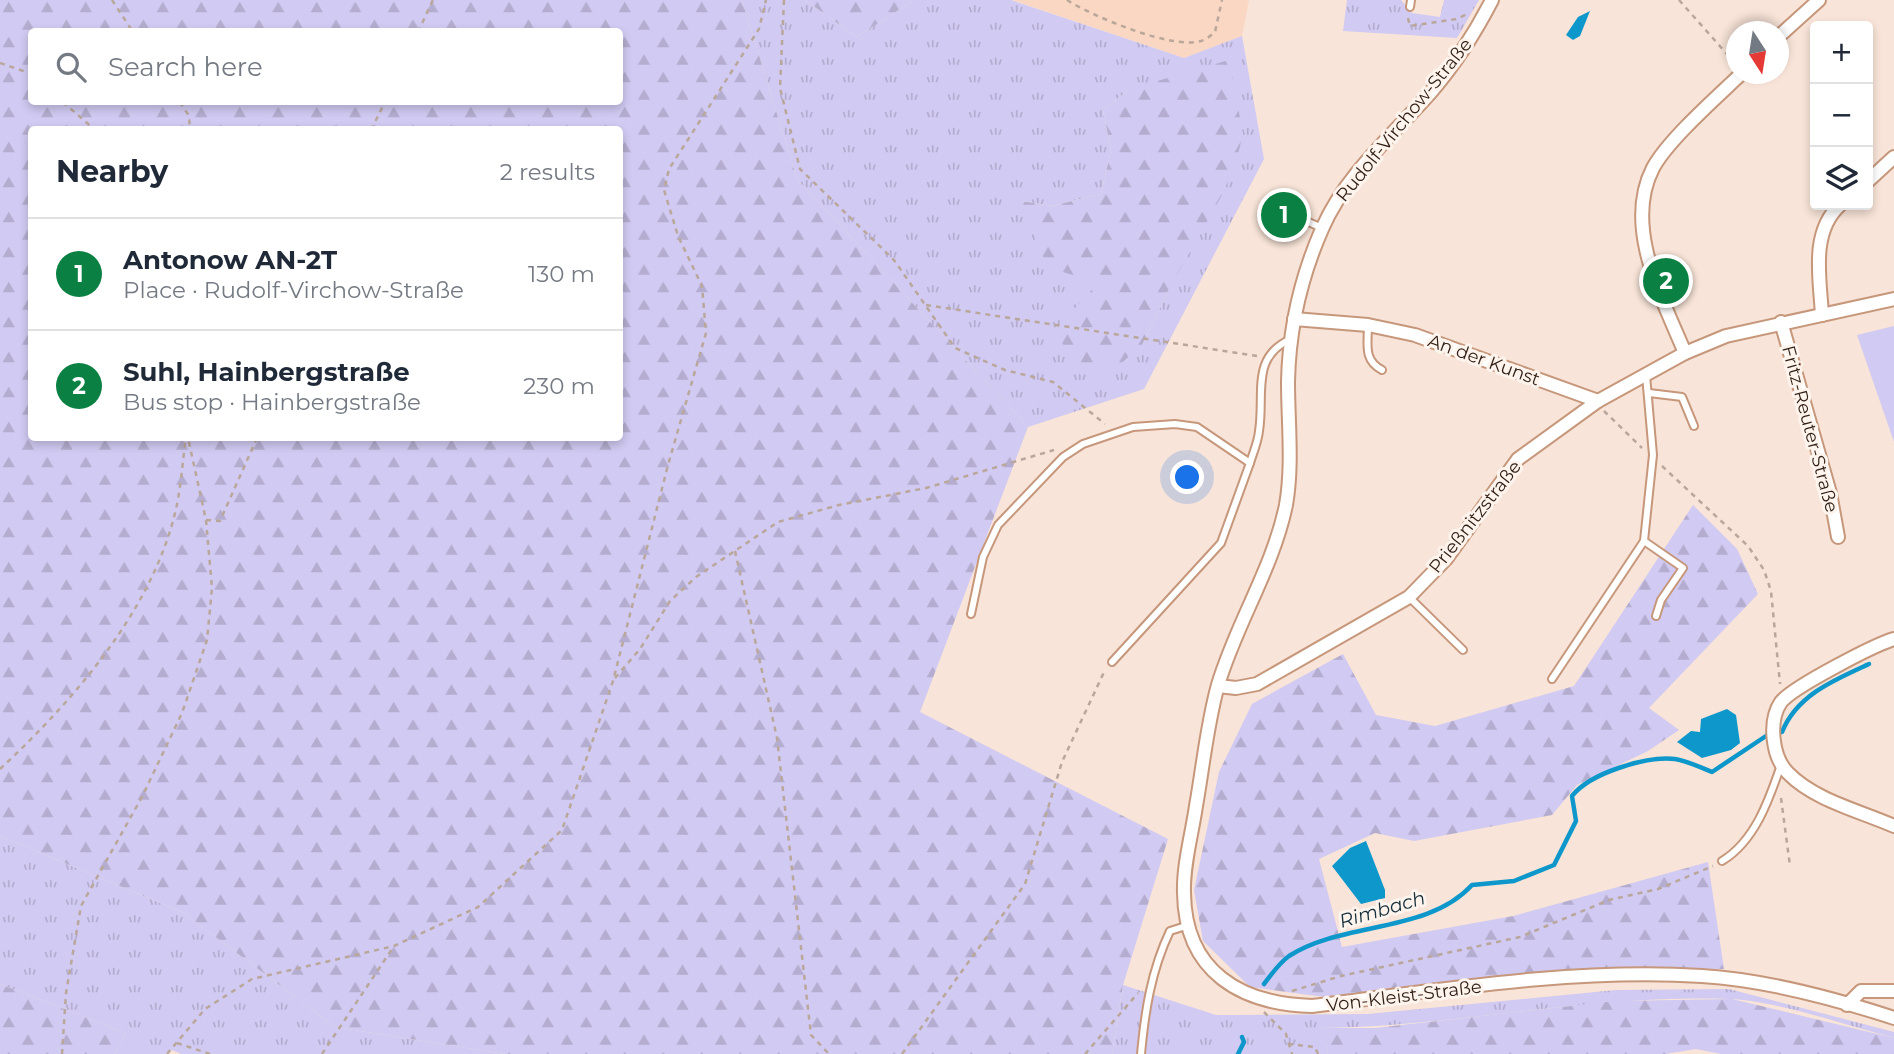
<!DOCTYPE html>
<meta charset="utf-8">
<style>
:root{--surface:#fff;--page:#f2f2f3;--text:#1f2937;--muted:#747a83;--line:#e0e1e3;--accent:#0b8043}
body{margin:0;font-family:Montserrat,sans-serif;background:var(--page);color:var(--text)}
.controls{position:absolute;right:21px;top:21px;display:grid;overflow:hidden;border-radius:7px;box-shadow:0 4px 10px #0003}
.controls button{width:63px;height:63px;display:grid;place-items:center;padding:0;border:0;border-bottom:2px solid var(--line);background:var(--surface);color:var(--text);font:35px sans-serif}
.compass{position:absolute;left:1726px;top:21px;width:63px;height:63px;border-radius:50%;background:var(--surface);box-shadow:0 4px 10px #0003;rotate:168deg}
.you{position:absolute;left:1188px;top:478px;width:24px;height:24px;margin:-18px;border:5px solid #fff;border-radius:50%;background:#1a73e8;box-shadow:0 0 0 10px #1a73e833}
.badge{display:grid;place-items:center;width:46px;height:46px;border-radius:50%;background:var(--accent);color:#fff;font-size:23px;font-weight:700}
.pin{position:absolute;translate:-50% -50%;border:4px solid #fff;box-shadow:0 2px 7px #0006}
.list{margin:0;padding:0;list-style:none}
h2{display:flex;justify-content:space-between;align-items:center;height:91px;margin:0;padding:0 28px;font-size:30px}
h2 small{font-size:23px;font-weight:400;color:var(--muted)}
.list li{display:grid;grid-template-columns:46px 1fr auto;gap:21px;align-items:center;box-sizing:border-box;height:112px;padding:0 28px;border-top:2px solid var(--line)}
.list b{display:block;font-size:26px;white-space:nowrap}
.list p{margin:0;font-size:23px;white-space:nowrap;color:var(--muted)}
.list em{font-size:23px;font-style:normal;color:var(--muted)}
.icon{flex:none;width:38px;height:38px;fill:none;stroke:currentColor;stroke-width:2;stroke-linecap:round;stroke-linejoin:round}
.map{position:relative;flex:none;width:1894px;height:1054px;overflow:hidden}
.search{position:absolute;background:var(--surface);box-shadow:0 4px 10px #0003;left:28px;top:28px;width:595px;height:77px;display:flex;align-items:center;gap:18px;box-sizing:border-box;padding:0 24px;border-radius:7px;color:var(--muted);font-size:26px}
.panel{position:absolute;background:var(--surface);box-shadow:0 4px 10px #0003;left:28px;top:126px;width:595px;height:315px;border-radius:7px}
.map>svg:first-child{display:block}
.built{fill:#fad7c3}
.grass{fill:url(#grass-tufts);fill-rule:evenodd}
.forest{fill:url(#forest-firs);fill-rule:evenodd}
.garden{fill:#d1caf2}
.water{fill:#0e97cb}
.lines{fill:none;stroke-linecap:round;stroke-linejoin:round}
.stream{stroke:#0e97cb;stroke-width:4.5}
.service-casing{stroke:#c6977b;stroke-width:10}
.minor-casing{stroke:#c6977b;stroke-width:16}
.path{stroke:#baa79b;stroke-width:2.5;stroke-dasharray:5 5;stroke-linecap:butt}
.service{stroke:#fff;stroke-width:6}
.minor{stroke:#fff;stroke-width:12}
.labels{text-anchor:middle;stroke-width:6;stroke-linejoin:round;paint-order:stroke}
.street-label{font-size:18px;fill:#2f1e13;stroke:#fef4ee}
.water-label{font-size:19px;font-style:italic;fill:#162f3b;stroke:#fef4ee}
</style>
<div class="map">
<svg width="1894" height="1054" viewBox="0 0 1894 1054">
<defs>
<pattern id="grass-tufts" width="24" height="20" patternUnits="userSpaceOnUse" patternTransform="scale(1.75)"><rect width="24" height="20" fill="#d1caf2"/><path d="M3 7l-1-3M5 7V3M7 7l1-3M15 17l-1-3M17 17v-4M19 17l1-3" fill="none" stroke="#b4adcf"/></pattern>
<pattern id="forest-firs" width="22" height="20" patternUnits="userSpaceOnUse" patternTransform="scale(1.75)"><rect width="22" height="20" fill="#d1caf2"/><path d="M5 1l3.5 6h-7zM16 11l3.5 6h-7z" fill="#b4adcf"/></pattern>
</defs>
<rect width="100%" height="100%" fill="#f8e4d8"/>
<polygon class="built" points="1012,0 1249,0 1242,36 1184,58"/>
<g class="grass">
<path d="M 742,0 L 805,0 L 857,37 L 914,0 L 1011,0 L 1184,58 L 1242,36 L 1264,159 L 1144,389 L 1028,427 L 797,179 ZM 1130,89 L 1168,291 L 1142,345 L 1099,283 L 1022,201 L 1052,206 L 1101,194 L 1111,150 L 1103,110 Z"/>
<polygon points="1347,0 1401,0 1412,13 1440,17 1444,0 1479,0 1457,38 1343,31"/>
<polygon points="0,836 182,912 335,1027 505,1054 181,1054 172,1050 165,1054 115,1054 126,1033 0,984"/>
<path d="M 1123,985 L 1216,1015 L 1237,1015 L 1368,1014 L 1616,990 L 1729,989 L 1894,1032 L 1894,1038 C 1845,1025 1778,1001 1729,999 C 1589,994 1452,1028 1312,1028 L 1326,1045 L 1328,1054 L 1112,1054 Z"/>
</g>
<g class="forest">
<path d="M 0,0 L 742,0 L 797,179 L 1028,427 L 920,712 L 1168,839 L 1123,985 L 1112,1054 L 505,1054 L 335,1027 L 182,912 L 0,836 ZM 32,32 L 620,32 L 620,102 L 32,102 ZM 32,130 L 620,130 L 620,438 L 32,438 Z"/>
<polygon points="805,0 914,0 857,37"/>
<polygon points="1229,60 1243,134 1236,162 1222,195 1168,291 1142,345 1117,367 1080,375 1055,330 1098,283 1047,267 1021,201 1052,206 1101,194 1111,150 1103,110 1130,89"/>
<polygon points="1693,505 1737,549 1758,594 1649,708 1679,730 1648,751 1577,785 1552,815 1414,841 1375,833 1319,859 1342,947 1513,916 1708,862 1724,969 1622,968 1324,997 1250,987 1203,941 1194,890 1219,772 1252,704 1343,654 1376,715 1435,726 1574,686"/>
<polygon points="0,984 126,1033 115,1054 0,1054"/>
<polygon points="1732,999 1894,1038 1894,1054 1721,1054 1696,1049 1665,1054 1328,1054 1326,1045 1311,1028 1375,1028 1616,1001"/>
</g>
<polygon class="garden" points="1894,326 1894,442 1857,335"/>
<g class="water">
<polygon points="1590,11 1580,36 1573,40 1566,35 1578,17"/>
<polygon points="1727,709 1736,715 1740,743 1731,750 1702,758 1677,742 1691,731 1700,732 1701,719"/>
<polygon points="1366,841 1385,890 1385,898 1361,904 1332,866 1350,848"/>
</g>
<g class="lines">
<g class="stream">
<path d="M 1782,732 C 1797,695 1834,680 1869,664"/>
<path d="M 1264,984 C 1271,975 1279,963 1289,956 C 1343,921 1427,934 1472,885 L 1514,881 L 1554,865 L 1576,821 L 1572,796 C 1590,773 1646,756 1675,759 C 1687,761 1700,767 1712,772 L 1769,734"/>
<polyline points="1238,1054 1244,1042 1242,1037"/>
</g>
<defs>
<g id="service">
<polyline points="1410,7 1411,0"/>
<polyline points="1295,216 1322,228"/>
<path d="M 1368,325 C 1368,344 1363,360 1382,370"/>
<polyline points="1649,393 1682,397 1694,426"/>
<polyline points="1644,541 1683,568 1661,600 1656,616"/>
<polyline points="1409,597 1463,650"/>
<path d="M 971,614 L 983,557 L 998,525 L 1063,457 L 1083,444 L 1133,427 L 1175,424 L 1197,427 L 1250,463 C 1253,453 1258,442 1259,431 C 1265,394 1250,357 1291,339"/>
<polyline points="1112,662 1221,543 1250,463"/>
<polyline points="1552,679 1644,541 1653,455 1646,375"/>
<path d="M 1722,861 C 1755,841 1769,800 1781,765"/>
<path d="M 1141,1054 C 1145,1011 1151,971 1170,931 L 1189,925"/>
</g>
<g id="minor">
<path d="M 1492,0 C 1475,33 1455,64 1431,92 C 1392,136 1346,174 1322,229 C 1301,277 1289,329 1288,382 C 1288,422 1293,465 1286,505 C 1273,568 1236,624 1218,685 C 1207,724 1203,767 1196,806 C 1192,834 1183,865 1184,893 C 1185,972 1241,1004 1312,1006 C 1440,990 1573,968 1702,976 C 1767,980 1833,998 1894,1018"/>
<polyline points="1778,37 1819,0"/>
<polyline points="1868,181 1894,157"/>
<path d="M 1822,315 C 1820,279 1810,232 1840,205"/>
<polyline points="1294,319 1368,325 1415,335 1598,401"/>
<polyline points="1781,322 1830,493 1838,537"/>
<path d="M 1685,353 C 1662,298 1623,226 1653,168 C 1668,140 1717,97 1741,74"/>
<path d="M 1894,639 C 1874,645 1793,687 1781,702 C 1768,721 1772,757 1788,773 C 1814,800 1860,811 1894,826"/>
<polyline points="1218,686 1236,688 1257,684 1409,597 1446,559 1518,459 1598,401 1685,353 1726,336 1894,299"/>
<polyline points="1847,1005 1861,991 1894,991"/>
</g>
</defs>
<use href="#service" class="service-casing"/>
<use href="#minor" class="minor-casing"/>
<g class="path">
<polyline points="112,0 133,32"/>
<polyline points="784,0 780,88 800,169 894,260 955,348 1005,370 1053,382 1105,424"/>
<path d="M 1067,0 C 1092,16 1172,50 1201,41 C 1206,40 1211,35 1215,32 L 1222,0"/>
<polyline points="1679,0 1734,62"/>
<polyline points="1408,18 1410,26 1457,19 1469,13"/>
<polyline points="418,32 433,0"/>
<polyline points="0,63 32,74"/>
<polyline points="63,102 95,130"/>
<polyline points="180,102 189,116 190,130"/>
<polyline points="371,130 385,102"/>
<polyline points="926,305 1257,356"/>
<polyline points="1604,411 1642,448"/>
<polyline points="1662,466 1748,546 1764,570 1771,591 1780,684"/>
<polyline points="206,520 220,521 257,438"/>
<polyline points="735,551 777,738 811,1035 829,1054"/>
<polyline points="615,678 640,649 670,601 696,577 778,522 839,505 926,488 1054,450"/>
<path d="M 0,769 C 72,702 149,614 174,517 C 181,492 182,463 186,438"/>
<polyline points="1781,798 1790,866"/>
<polyline points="1292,991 1341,976 1520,937 1609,900 1658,889 1713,866"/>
<polyline points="1264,1012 1286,1034 1292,1054"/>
<polyline points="177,1043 210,1054"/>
<polyline points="1288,1044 1315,1047 1318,1054"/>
<polyline points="62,1054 66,993 81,906 142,797 182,713 207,640 212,588 206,520 188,438"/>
<polyline points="167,1054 205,1009 252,979 394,946 478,907 562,830 613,681 668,465 706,333 702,286 678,236 664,190 669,169 759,29 766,0"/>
<polyline points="322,1054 394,946"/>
<polyline points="902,1054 1025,884 1062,762 1105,670"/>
<polyline points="1085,1054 1138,993"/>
</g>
<use href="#service" class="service"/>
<use href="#minor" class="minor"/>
</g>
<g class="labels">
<g class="street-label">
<text transform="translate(1404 120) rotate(-51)" y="6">Rudolf-Virchow-Straße</text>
<text transform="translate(1484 360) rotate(20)" y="6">An der Kunst</text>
<text transform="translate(1810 429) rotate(75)" y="6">Fritz-Reuter-Straße</text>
<text transform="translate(1475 517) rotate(-52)" y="6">Prießnitzstraße</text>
<text transform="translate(1404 996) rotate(-7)" y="6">Von-Kleist-Straße</text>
</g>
<g class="water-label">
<text transform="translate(1382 909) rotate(-16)" y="7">Rimbach</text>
</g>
</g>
</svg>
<div class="controls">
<button>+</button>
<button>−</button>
<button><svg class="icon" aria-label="layers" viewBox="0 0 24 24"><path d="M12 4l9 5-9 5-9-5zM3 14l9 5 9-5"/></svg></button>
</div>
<svg class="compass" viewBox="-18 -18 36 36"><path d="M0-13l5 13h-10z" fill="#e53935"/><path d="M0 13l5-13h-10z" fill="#747a83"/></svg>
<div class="you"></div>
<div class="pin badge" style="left:1284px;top:215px">1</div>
<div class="pin badge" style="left:1666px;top:281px">2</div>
<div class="search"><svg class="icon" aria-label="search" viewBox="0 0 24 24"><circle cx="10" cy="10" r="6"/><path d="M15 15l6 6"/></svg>Search here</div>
<section class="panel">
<h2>Nearby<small>2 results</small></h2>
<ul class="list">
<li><span class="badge">1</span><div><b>Antonow AN-2T</b><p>Place · Rudolf-Virchow-Straße</p></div><em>130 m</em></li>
<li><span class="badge">2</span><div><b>Suhl, Hainbergstraße</b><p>Bus stop · Hainbergstraße</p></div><em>230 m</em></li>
</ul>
</section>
</div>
